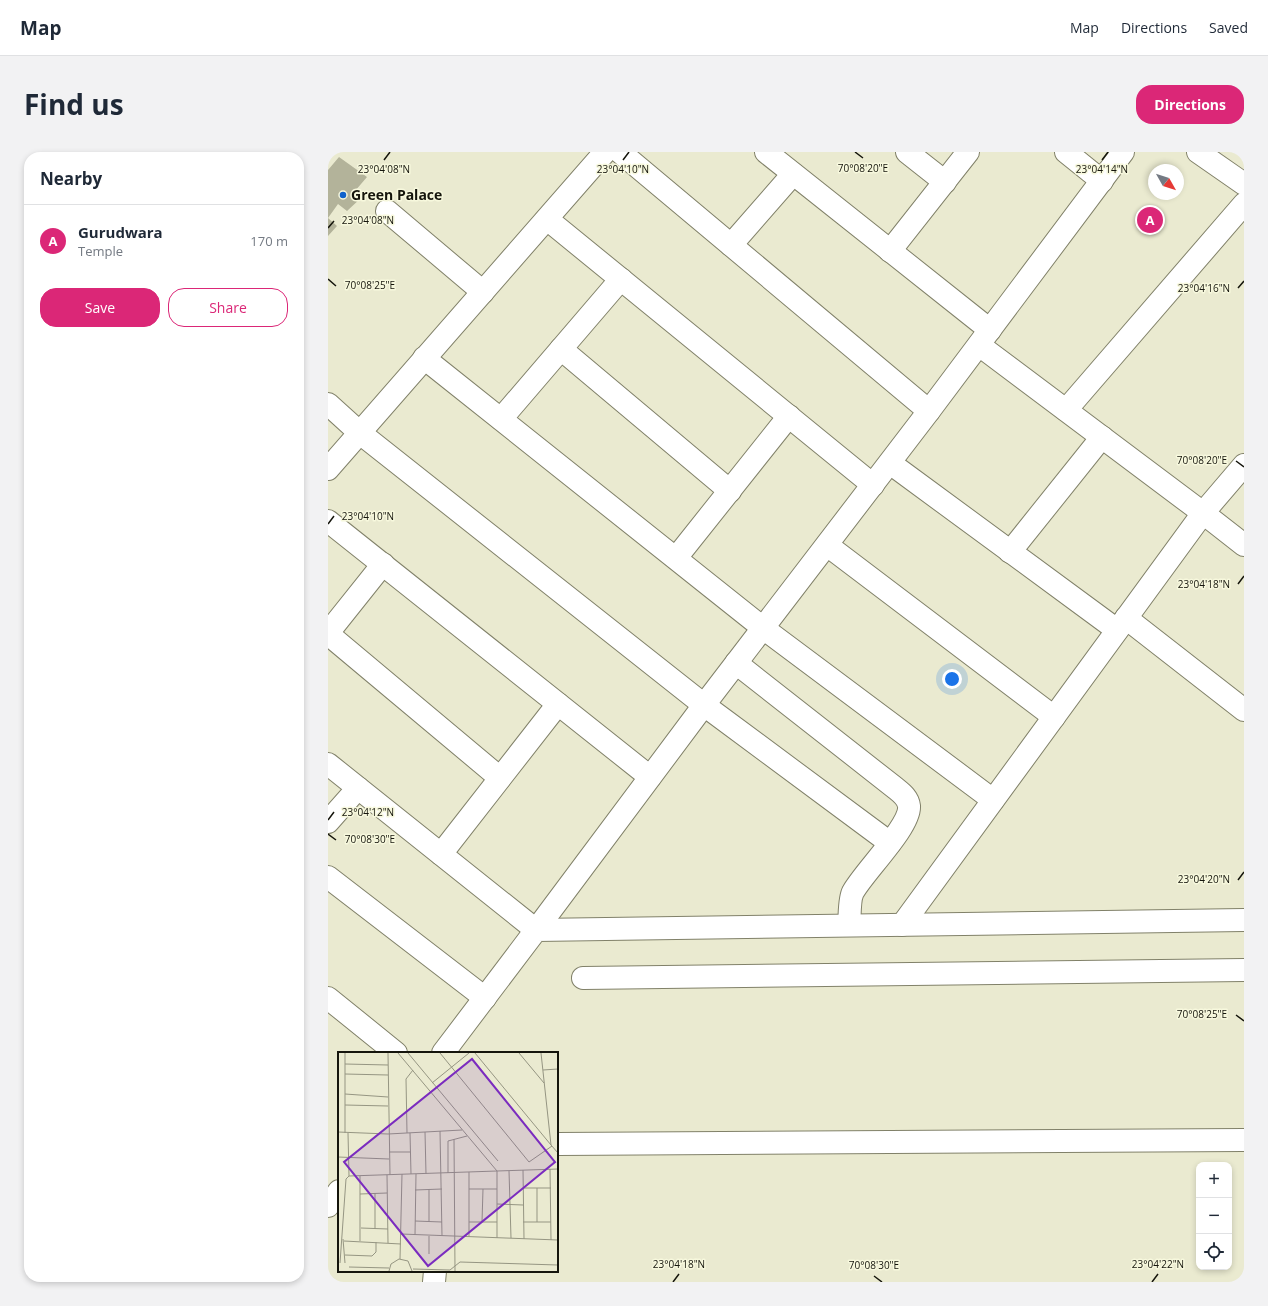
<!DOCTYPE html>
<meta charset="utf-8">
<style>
:root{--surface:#fff;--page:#f2f2f3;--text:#1f2937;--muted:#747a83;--line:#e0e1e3;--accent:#db2777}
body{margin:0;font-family:"Open Sans",sans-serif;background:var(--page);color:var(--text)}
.controls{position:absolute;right:12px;bottom:12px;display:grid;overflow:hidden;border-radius:8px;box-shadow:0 2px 6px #0003}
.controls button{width:36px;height:36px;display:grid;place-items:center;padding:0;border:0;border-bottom:1px solid var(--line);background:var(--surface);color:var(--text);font:20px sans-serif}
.compass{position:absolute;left:820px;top:12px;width:36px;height:36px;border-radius:50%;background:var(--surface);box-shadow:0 2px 6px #0003;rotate:129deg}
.you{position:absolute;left:624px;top:527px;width:14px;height:14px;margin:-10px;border:3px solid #fff;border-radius:50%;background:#1a73e8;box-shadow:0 0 0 6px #1a73e833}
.badge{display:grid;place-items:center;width:26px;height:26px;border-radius:50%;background:var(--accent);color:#fff;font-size:13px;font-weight:700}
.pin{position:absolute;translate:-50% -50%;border:2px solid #fff;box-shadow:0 1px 4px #0006}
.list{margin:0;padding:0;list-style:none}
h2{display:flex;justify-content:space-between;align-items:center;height:52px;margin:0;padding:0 16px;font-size:17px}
h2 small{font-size:13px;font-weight:400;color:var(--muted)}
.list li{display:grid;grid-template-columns:26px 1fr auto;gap:12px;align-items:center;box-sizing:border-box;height:72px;padding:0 16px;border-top:1px solid var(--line)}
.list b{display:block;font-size:15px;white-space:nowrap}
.list p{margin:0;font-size:13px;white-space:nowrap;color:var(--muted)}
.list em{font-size:13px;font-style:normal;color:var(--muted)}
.actions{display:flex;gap:8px;padding:12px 16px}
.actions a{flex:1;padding:9px 0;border:1px solid var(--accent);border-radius:16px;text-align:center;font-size:14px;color:var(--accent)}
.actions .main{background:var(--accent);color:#fff}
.icon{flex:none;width:22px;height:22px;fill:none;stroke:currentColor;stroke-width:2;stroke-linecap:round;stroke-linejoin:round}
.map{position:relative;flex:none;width:916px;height:1130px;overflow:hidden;border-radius:16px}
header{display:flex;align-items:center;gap:24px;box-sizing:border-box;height:56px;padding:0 20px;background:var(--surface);border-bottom:1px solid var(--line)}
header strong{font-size:19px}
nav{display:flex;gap:22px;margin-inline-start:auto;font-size:14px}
.intro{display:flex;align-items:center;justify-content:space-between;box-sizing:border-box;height:96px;padding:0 24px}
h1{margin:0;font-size:28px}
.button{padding:10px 18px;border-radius:16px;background:var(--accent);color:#fff;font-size:14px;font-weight:700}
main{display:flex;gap:24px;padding:0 24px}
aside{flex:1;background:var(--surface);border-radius:16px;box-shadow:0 2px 6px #0003}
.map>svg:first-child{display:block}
.building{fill:#b3b39a}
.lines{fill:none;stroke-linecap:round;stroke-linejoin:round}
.minor-casing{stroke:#818169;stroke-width:24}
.minor{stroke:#fff;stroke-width:22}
.ticks{fill:none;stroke:#15150c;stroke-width:1.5}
.poi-dot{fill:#0f62cc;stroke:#f7f8dd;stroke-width:1.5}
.labels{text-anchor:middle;stroke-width:3;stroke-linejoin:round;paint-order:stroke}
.poi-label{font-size:14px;font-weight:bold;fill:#15150c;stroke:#f7f8dd;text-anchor:start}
.inset-road{fill:none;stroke:#959582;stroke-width:1}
.view{fill:#7b2cbf;fill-opacity:0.15;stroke:#7b2cbf;stroke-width:2}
.inset-edge{fill:none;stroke:#15150c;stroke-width:2}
.ticks-label{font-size:10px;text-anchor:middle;fill:#15150c;stroke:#f7f8dd;stroke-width:3;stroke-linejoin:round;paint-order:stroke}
</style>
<header>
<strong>Map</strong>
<nav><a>Map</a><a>Directions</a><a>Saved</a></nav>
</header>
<div class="intro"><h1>Find us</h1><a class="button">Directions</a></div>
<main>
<aside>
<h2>Nearby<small></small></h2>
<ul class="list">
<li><span class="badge">A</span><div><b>Gurudwara</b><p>Temple</p></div><em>170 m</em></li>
</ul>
<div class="actions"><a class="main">Save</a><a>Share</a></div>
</aside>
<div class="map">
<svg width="916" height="1130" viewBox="0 0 916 1130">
<rect width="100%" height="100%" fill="#eaead0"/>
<polygon class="building" points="11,5 39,25 27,39 33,46 19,59 10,52 0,66 9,74 0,84 0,18"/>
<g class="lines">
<defs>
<g id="minor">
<polyline points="292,0 601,259"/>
<polyline points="438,0 662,178"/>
<polyline points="579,0 617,30"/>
<polyline points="738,0 774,29"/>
<polyline points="870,0 916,32"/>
<polyline points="59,59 155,140"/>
<polyline points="219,67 545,333"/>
<polyline points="403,93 465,22"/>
<polyline points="562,99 640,0"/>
<polyline points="651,193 875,361 916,393"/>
<polyline points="233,197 402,339"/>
<polyline points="96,206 435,476 665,648"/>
<polyline points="0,252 32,281 376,553 562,691"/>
<polyline points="738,258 916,52"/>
<polyline points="173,267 293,127"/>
<polyline points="562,311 789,478"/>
<polyline points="0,317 277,0"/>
<polyline points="0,369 322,625"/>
<polyline points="499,393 726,565"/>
<polyline points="682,400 774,285"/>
<polyline points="348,406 461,264"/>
<polyline points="798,466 916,558"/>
<polyline points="0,481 55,412"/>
<polyline points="0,482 172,626"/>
<path d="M 408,511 L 566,635 C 572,640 580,645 581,654 C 583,674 535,721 525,740 C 521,747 522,765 521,773"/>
<polyline points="0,612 208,778 376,553 601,259 795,0"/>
<polyline points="0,670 30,636"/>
<polyline points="113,702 230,552"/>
<polyline points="0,725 157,846"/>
<polyline points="574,773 875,361 916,313"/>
<polyline points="255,826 916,818"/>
<polyline points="0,846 68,901"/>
<polyline points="115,901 208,778 916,768"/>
<polyline points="229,992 916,988"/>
<polyline points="0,1054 11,1039"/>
<polyline points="106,1130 107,1119"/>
</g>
</defs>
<use href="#minor" class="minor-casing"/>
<use href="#minor" class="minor"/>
</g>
<path class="ticks" d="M 527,0 L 535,6M 56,8 L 62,0M 295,8 L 301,0M 774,8 L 780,0M 0,76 L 6,69M 0,127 L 8,134M 910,136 L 916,129M 908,309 L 916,315M 0,372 L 6,364M 910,432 L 916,424M 0,668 L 6,660M 0,682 L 8,688M 910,728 L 916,720M 908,863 L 916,869M 546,1124 L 554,1130M 345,1130 L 351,1122M 824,1130 L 830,1122"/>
<circle class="poi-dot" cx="15" cy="43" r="4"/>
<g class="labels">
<g class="poi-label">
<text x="23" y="48">Green Palace</text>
</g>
</g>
<g transform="translate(10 900)">
<rect width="220" height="220" fill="#eaead0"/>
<path class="inset-road" d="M 50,1 L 52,123M 60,1 L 159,119 L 220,117M 70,1 L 160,109M 102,1 L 191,110 L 214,94M 137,1 L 213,93M 181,1 L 206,31M 203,1 L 213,93 L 220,101M 7,12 L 50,13M 205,18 L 220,17M 7,22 L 50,23M 94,31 L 131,1M 7,42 L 50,45M 7,53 L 50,54M 102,79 L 104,184M 0,80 L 50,82 L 124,78M 87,80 L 88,122M 7,81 L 7,1M 10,81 L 11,124M 69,81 L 68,27 L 75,18M 72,81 L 73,122M 116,87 L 117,219M 51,100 L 73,100M 0,105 L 51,107M 212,117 L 213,188M 185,118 L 186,187M 171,119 L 173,186M 131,120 L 131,185M 110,121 L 110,89 L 129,84M 49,123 L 50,191M 22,124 L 22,189M 185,136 L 213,136M 199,136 L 199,170M 131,137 L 159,137M 77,138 L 104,137M 37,141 L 37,177M 22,142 L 49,141M 159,152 L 185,153M 77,169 L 104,170M 91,169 L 91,137M 131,170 L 159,170M 144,170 L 145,137M 185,170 L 213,170M 23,176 L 50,177M 63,182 L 220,188M 77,183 L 78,122M 5,187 L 7,211M 6,189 L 63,192M 91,202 L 91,184M 7,203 L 34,204 L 38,200 L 38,190M 62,207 L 64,122M 2,211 L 8,127 L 11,124 L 159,119 L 159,186M 11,215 L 51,216M 75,217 L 112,218 L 122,210 L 220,213M 51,219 L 53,212 L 61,207 L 70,209 L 74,219"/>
<path class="view" d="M 134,7 L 217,110 L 90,214 L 6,110 Z"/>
<rect width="220" height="220" class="inset-edge"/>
</g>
<g class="ticks-label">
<text x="535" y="20">70°08'20"E</text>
<text x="56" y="21">23°04'08"N</text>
<text x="295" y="21">23°04'10"N</text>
<text x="774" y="21">23°04'14"N</text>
<text x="40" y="72">23°04'08"N</text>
<text x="42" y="137">70°08'25"E</text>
<text x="876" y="140">23°04'16"N</text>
<text x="874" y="312">70°08'20"E</text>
<text x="40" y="368">23°04'10"N</text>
<text x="876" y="436">23°04'18"N</text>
<text x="40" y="664">23°04'12"N</text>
<text x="42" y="691">70°08'30"E</text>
<text x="876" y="731">23°04'20"N</text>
<text x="874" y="866">70°08'25"E</text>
<text x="351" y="1116">23°04'18"N</text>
<text x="830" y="1116">23°04'22"N</text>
<text x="546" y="1117">70°08'30"E</text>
</g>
</svg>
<div class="controls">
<button>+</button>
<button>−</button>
<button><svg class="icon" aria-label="locate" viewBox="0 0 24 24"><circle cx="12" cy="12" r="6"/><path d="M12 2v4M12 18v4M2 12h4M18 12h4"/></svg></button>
</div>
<svg class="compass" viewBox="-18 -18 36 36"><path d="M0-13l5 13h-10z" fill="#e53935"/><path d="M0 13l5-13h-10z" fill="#747a83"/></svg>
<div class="you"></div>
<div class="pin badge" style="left:822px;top:68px">A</div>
</div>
</main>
